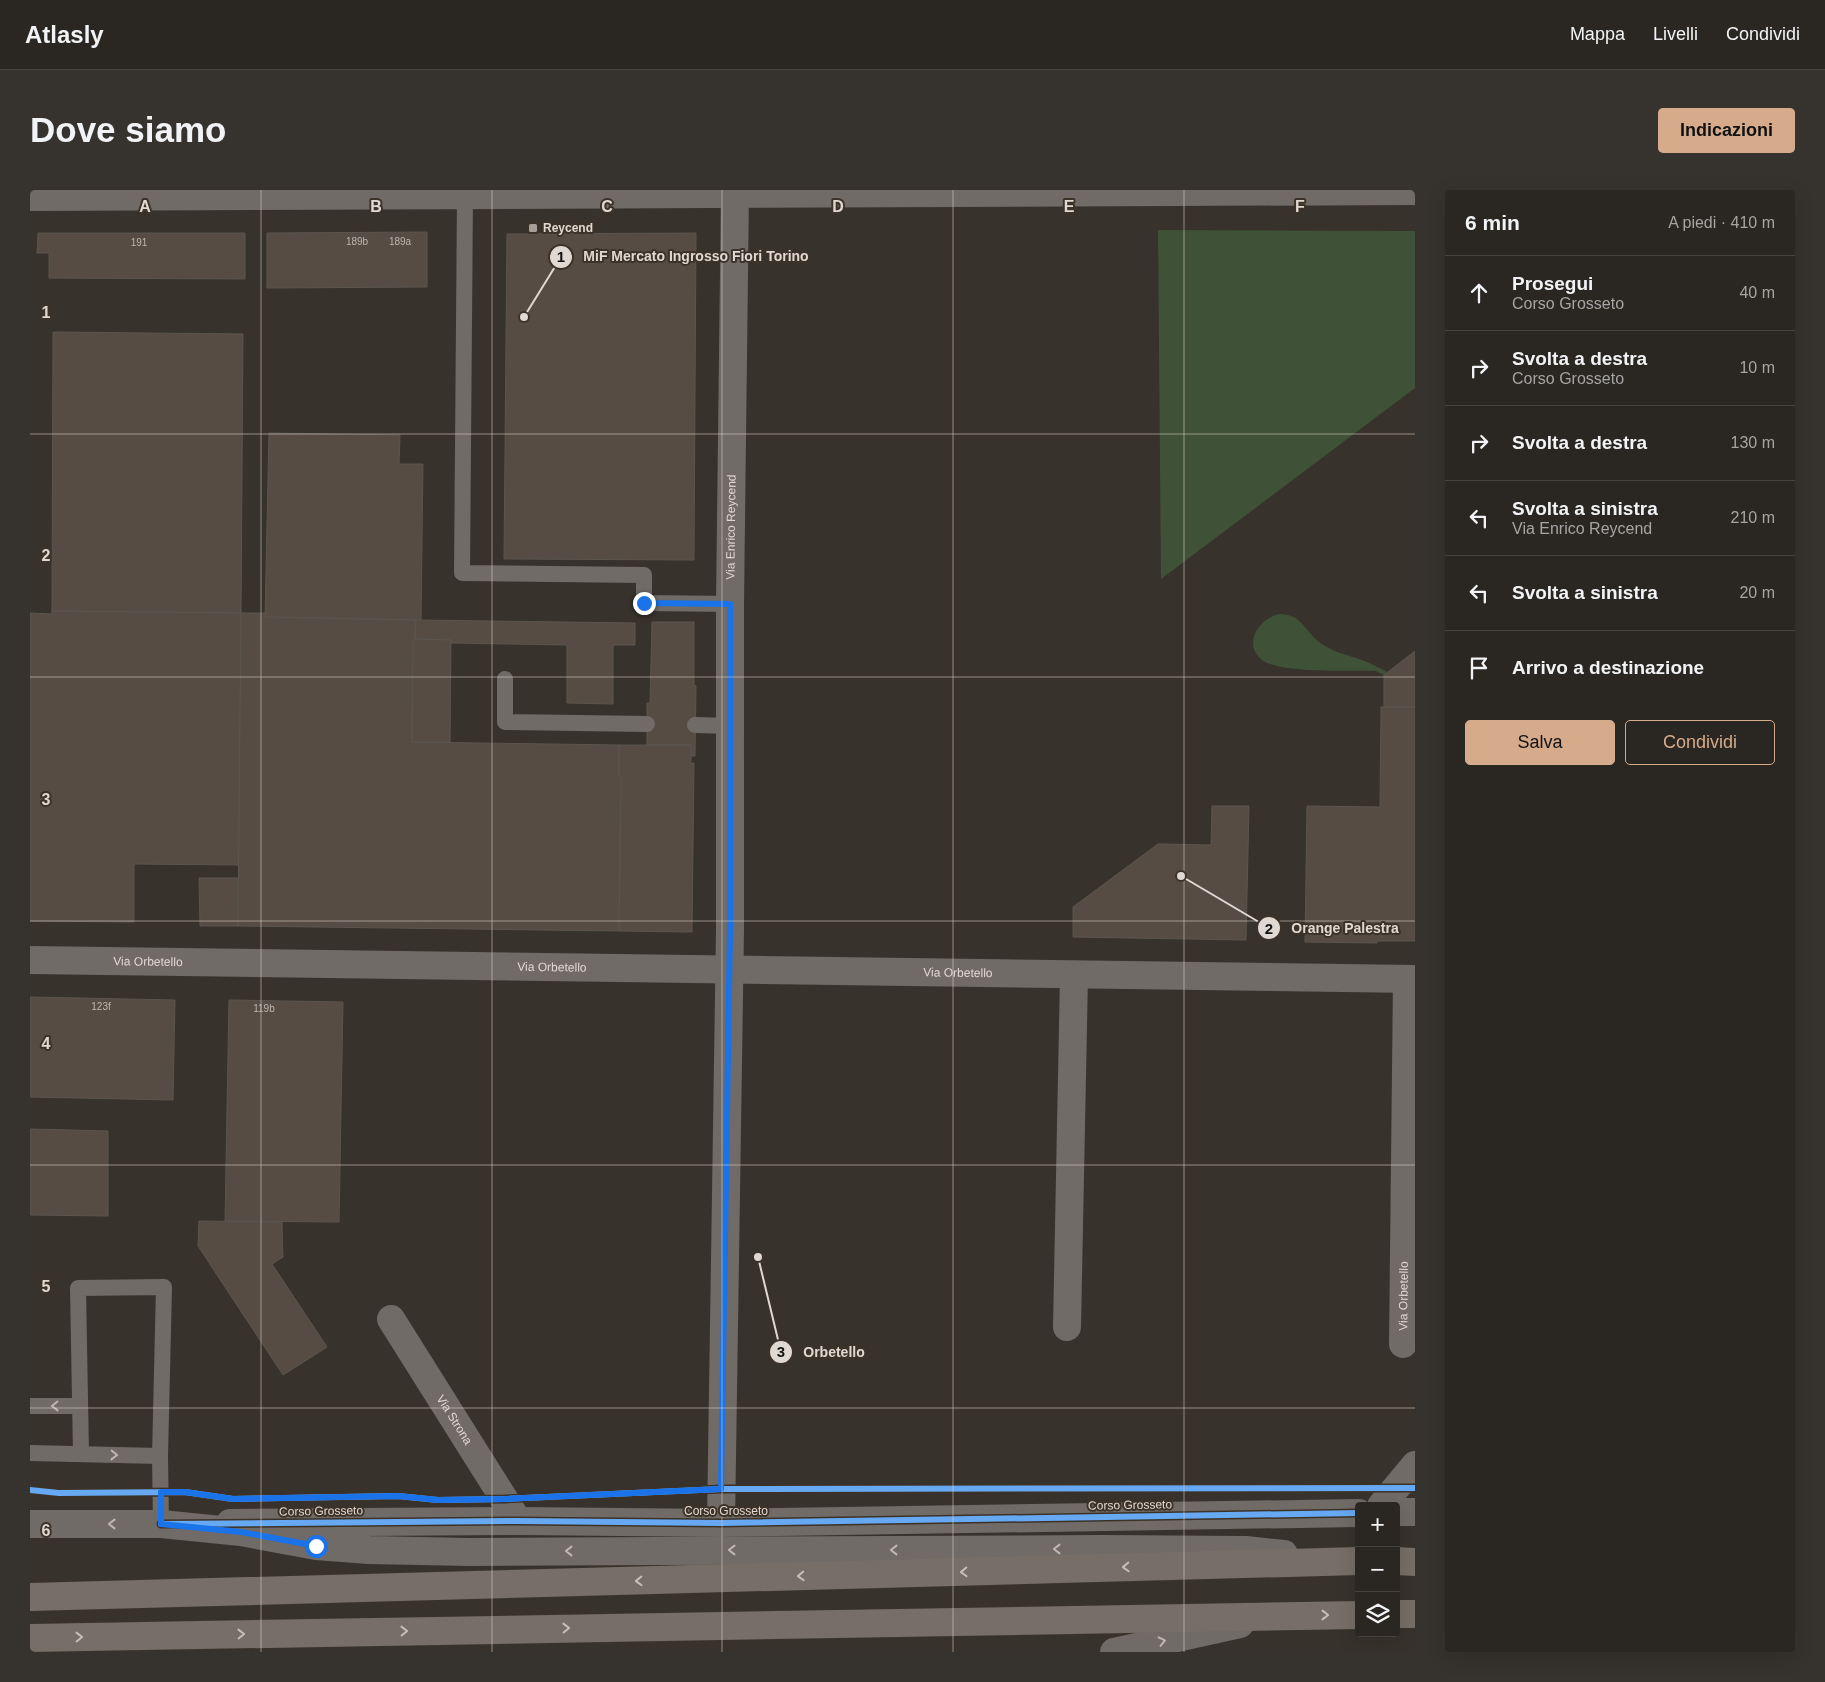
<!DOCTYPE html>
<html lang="it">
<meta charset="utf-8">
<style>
:root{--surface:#2a2621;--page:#36322e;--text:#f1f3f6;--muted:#a5a5a5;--line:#46433f;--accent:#d6ab8b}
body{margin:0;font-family:Helvetica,sans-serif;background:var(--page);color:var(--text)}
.controls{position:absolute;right:15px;bottom:15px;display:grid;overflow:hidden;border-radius:5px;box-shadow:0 5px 20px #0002}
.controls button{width:45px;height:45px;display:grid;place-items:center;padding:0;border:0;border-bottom:1px solid var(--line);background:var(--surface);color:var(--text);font:25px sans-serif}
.stop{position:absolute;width:15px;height:15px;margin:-11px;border:4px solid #1a73e8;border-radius:50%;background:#fff}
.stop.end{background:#1a73e8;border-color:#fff;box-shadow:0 1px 5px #0008}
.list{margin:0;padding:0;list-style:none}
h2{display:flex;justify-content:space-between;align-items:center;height:65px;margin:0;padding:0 20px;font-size:21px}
h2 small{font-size:16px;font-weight:400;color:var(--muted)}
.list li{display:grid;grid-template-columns:32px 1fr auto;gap:15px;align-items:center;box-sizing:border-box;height:75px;padding:0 20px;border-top:1px solid var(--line)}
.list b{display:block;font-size:19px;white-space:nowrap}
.list p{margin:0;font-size:16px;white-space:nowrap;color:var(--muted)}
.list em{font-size:16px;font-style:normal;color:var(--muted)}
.actions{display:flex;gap:10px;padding:15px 20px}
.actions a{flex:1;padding:11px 0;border:1px solid var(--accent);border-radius:5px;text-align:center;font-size:18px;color:var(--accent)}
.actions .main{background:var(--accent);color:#111}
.icon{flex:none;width:28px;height:28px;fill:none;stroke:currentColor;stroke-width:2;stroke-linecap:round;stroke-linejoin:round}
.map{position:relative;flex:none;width:1385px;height:1462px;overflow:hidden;border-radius:5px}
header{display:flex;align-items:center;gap:30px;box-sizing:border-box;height:70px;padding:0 25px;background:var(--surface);border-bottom:1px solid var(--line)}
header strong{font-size:24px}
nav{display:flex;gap:28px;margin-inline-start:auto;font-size:18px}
.intro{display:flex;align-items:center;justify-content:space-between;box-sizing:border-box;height:120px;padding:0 30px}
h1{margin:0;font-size:35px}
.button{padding:12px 22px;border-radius:5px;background:var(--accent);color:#111;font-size:18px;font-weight:700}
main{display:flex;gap:30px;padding:0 30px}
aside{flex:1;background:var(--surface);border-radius:5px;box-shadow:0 5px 20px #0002}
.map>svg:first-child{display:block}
.green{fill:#3f5238}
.building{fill:#574c44;stroke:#5b5550}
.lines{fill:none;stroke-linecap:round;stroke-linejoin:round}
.lane{stroke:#706b66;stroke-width:16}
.street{stroke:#706b66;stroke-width:28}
.secondary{stroke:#706b66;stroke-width:28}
.primary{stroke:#766e67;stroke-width:28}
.cycleway-casing{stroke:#3d3227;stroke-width:9}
.cycleway{stroke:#66a8f1;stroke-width:6}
.oneway{stroke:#beb7b2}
.oneway2{stroke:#c6beb7}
.route{stroke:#1a73e8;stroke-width:6}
.grid{fill:none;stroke:#e0d8d2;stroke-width:1;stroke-opacity:0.55}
.poi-dot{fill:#a59e98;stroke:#3d3227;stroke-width:2}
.labels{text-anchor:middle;stroke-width:4;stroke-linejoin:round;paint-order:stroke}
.number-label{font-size:10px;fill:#beb5ae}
.poi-label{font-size:12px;font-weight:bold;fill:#e0d8d2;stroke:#3d3227;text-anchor:start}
.street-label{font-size:12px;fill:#e0d8d2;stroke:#3d3227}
.grid-label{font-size:16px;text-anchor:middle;font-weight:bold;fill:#e0d8d2;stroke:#3d3227;stroke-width:4;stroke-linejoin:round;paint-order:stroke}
.leader{fill:none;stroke:#e0d8d2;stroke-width:2}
.callout-dot{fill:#e0d8d2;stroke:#3d3227;stroke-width:2}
.mark-label{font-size:15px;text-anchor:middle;font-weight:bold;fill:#111}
.callout-label{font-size:14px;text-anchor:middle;font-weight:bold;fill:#e0d8d2;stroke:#3d3227;stroke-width:4;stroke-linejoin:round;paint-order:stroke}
</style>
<header>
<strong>Atlasly</strong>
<nav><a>Mappa</a><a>Livelli</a><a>Condividi</a></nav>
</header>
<div class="intro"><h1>Dove siamo</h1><a class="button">Indicazioni</a></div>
<main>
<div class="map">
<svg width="1385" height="1462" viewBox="0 0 1385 1462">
<rect width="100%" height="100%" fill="#38322c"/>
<g class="green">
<polygon points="1128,40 1385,41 1385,198 1131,389"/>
<path d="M 1249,424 C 1273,424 1274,442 1292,454 C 1304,463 1319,465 1332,470 C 1341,473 1349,478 1357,482 L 1354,485 L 1346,481 C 1321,480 1250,484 1232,470 C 1212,454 1229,429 1249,424 Z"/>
</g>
<g class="building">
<polygon points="397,42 397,97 237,98 237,43"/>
<polygon points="8,43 215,43 215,89 19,88 19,63 7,63"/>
<polygon points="666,43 664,370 474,369 477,44"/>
<polygon points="23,142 213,144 211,423 22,421"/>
<polygon points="239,243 370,245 369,274 393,274 391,430 235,427"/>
<polygon points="22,421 211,423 209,675 104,674 104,732 0,731 0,423 21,424"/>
<polygon points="211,423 236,423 235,427 386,430 385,449 383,450 382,552 589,555 589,586 591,586 589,741 208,736"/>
<polygon points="386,430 605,433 605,455 583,455 583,514 537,513 537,455 421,453 421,450 385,449"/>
<polygon points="622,432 664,432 664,495 666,496 665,566 661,566 661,555 617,555 617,513 620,513"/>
<polygon points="385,449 421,450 420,552 382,552 383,450"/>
<polygon points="1385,461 1385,517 1354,517 1354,485"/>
<polygon points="1351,517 1385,517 1385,751 1347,751 1347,753 1275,752 1277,616 1350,617"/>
<polygon points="589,555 661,555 661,574 664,573 662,742 589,741 591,586 589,586"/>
<polygon points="1182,616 1219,616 1216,750 1043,747 1043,717 1128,654 1181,655"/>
<polygon points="169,688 208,688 208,736 170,736"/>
<polygon points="0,807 145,810 143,910 0,907"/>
<polygon points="199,810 313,812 309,1032 195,1031"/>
<polygon points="0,939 78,941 78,1026 0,1025"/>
<polygon points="169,1031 252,1032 253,1067 242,1074 297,1157 253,1185 168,1056"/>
</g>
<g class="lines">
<g class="lane">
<polyline points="435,6 432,383 614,385 614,413 700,414"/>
<polyline points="475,489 475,532 617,534"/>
<polyline points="665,535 700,536"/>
<polyline points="0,1216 50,1216"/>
<polyline points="0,1263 130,1266"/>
<polyline points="51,1264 48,1098 134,1097 130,1266 131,1334"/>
</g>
<g class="street">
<polyline points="0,7 1385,1"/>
<path id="s1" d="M 0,770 L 1385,789"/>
<path id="s2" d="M 361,1129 L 488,1331"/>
<polyline points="1037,1137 1044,785"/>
<path id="s3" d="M 1373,1154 L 1377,789"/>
<polyline points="1351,1316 1385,1275"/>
<polyline points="1366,1322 1385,1322"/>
<polyline points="200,1333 488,1331 691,1333 1329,1323"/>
<path id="s4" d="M 691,1333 L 700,740 L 700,414 L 705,0"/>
</g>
<g class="secondary">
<polyline points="0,1334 131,1334 211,1342 286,1356 339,1360 440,1362 1071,1359 1216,1360 1254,1364"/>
<polyline points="1084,1462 1210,1434"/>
</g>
<g class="primary">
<polyline points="1366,1371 1385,1372"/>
<polyline points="0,1407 1329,1371"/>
<polyline points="1366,1424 1385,1424"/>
<polyline points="0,1448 1329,1425"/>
</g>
<defs>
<g id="cycleway">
<polyline points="0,1300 29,1303 155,1302 203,1309 368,1306 408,1310 475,1309 691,1299 1385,1298"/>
<polyline points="131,1334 488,1331 691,1333 1329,1323"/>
</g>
</defs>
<use href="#cycleway" class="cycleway-casing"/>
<use href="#cycleway" class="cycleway"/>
</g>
<defs><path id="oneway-chevron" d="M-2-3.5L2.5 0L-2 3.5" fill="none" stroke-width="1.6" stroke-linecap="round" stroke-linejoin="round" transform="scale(1.25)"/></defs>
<g class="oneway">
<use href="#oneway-chevron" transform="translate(25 1216) rotate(179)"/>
<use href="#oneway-chevron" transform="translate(84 1265) rotate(1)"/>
<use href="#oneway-chevron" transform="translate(82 1334) rotate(180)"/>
<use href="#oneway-chevron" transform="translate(1027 1359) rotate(180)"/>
<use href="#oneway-chevron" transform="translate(702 1360) rotate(180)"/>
<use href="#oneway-chevron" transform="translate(864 1360) rotate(180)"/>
<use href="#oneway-chevron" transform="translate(539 1361) rotate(180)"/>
<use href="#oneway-chevron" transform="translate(1132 1451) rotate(-13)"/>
</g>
<g class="oneway2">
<use href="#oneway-chevron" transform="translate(1096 1377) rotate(178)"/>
<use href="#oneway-chevron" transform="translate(934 1382) rotate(178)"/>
<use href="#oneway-chevron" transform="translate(771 1386) rotate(178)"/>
<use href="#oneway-chevron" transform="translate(609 1391) rotate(178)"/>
<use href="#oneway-chevron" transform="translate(1295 1425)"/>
<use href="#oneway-chevron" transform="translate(536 1438) rotate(-1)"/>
<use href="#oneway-chevron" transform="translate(374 1441) rotate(-1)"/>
<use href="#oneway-chevron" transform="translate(211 1444) rotate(-1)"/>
<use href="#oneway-chevron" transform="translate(49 1447) rotate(-1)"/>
</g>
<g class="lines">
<polyline class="route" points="286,1356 211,1342 131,1334 131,1302 155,1302 203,1309 368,1306 408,1310 475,1309 691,1299 700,740 700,414 614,413"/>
</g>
<path class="grid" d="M 231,0 L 231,1462M 462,0 L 462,1462M 692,0 L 692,1462M 923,0 L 923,1462M 1154,0 L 1154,1462M 0,244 L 1385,244M 0,487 L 1385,487M 0,731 L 1385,731M 0,975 L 1385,975M 0,1218 L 1385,1218"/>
<rect class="poi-dot" x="498" y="33" width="10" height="10" rx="2.5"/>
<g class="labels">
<g class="number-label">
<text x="327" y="55">189b</text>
<text x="370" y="55">189a</text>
<text x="109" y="56">191</text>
<text x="71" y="820">123f</text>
<text x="234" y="822">119b</text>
</g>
<g class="poi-label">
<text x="513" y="42">Reycend</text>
</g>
<g class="street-label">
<text dy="4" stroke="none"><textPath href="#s4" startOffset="996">Via Enrico Reycend</textPath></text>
<text dy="4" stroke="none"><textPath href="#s1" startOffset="118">Via Orbetello</textPath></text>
<text dy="4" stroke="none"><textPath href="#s1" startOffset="522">Via Orbetello</textPath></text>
<text dy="4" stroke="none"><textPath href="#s1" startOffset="928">Via Orbetello</textPath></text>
<text dy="4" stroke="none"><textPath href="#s3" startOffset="48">Via Orbetello</textPath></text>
<text dy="4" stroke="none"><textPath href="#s2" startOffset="119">Via Strona</textPath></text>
<text transform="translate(1100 1315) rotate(-1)" y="4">Corso Grosseto</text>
<text transform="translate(291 1321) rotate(-1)" y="4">Corso Grosseto</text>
<text x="696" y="1325">Corso Grosseto</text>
</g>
</g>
<g class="grid-label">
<text x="115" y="22">A</text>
<text x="346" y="22">B</text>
<text x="577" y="22">C</text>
<text x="808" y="22">D</text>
<text x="1039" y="22">E</text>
<text x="1270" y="22">F</text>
<text x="16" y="128">1</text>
<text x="16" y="371">2</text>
<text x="16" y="615">3</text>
<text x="16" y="859">4</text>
<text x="16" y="1102">5</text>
<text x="16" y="1346">6</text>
</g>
<path class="leader" d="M494 127L531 67M1151 686L1239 738M728 1067L751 1162"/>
<g class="callout-dot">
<circle cx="494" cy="127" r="5"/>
<circle cx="1151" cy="686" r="5"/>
<circle cx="728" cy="1067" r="5"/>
<circle cx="531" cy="67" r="12"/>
<circle cx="1239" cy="738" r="12"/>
<circle cx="751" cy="1162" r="12"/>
</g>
<g class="mark-label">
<text x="531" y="72">1</text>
<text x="1239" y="744">2</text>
<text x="751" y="1167">3</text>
</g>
<g class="callout-label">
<text x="666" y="71">MiF Mercato Ingrosso Fiori Torino</text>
<text x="1315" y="743">Orange Palestra</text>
<text x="804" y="1167">Orbetello</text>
</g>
</svg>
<div class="controls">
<button>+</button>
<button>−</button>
<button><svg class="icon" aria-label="layers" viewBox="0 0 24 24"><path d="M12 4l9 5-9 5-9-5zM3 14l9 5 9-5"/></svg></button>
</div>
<div class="stop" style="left:286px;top:1356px"></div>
<div class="stop end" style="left:614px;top:413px"></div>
</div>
<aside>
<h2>6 min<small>A piedi · 410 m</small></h2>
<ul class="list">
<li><svg class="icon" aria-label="ahead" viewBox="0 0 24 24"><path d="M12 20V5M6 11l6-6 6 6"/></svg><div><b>Prosegui</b><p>Corso Grosseto</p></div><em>40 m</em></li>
<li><svg class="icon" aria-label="right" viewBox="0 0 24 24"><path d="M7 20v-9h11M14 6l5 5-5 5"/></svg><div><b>Svolta a destra</b><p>Corso Grosseto</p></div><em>10 m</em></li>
<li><svg class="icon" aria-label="right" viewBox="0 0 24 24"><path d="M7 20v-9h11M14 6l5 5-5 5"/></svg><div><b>Svolta a destra</b></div><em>130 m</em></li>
<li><svg class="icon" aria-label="left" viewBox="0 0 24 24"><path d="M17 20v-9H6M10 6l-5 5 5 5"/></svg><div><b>Svolta a sinistra</b><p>Via Enrico Reycend</p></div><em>210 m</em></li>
<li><svg class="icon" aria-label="left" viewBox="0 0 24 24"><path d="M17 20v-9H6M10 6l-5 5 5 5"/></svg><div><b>Svolta a sinistra</b></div><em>20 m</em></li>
<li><svg class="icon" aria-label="arrive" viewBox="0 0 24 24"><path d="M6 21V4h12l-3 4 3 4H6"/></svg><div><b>Arrivo a destinazione</b></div></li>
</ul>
<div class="actions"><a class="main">Salva</a><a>Condividi</a></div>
</aside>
</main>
